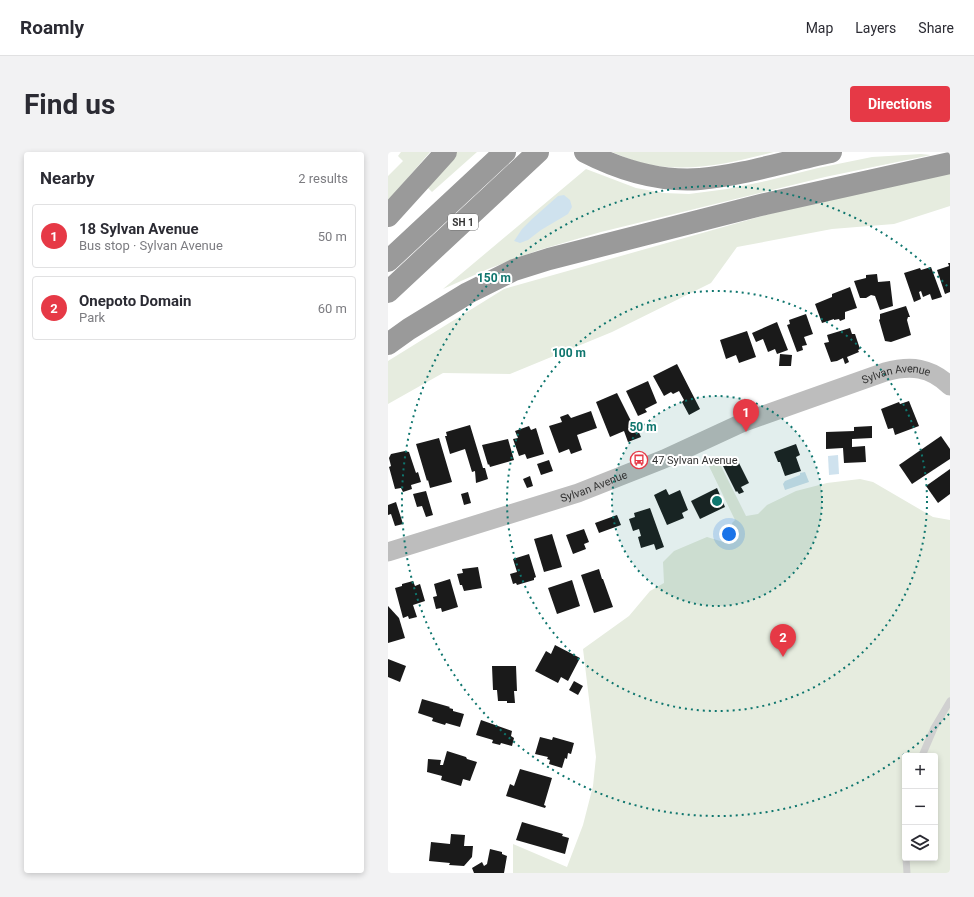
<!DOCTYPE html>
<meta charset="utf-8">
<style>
:root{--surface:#fff;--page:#f2f2f3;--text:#2b2b33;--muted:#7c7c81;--line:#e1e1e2;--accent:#e63946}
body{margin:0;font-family:Roboto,sans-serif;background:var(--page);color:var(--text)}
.controls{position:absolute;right:12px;bottom:12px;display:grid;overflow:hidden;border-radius:4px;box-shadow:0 2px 6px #0003}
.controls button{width:36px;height:36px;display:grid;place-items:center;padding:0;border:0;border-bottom:1px solid var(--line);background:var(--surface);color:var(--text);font:20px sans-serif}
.you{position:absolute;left:341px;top:382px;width:14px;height:14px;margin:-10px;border:3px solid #fff;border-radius:50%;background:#1a73e8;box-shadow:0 0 0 6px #1a73e833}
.badge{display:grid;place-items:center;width:26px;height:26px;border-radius:50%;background:var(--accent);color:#fff;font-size:13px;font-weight:700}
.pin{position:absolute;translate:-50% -33px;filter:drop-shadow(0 1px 2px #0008)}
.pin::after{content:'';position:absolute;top:21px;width:14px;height:12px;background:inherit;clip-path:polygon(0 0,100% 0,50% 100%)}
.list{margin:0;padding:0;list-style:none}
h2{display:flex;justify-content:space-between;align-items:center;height:52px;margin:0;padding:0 16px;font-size:17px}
h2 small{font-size:13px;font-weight:400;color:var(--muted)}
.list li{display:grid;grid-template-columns:26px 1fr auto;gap:12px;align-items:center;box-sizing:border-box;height:64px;margin:0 8px 8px;padding:0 8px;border:1px solid var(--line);border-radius:4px}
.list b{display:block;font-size:15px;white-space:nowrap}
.list p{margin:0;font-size:13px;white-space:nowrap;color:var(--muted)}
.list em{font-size:13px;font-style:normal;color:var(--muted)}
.icon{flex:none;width:22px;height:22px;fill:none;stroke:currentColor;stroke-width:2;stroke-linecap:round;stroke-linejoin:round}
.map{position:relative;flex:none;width:562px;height:721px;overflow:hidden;border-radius:4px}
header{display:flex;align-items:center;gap:24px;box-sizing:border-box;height:56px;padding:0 20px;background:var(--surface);border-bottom:1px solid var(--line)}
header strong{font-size:19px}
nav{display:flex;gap:22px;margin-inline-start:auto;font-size:14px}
.intro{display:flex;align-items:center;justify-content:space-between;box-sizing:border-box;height:96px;padding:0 24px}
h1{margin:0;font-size:28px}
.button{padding:10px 18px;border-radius:4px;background:var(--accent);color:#fff;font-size:14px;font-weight:700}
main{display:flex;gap:24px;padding:0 24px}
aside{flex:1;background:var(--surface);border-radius:4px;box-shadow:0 2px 6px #0003}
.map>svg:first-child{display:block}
.green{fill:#e6ecdf;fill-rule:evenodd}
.water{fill:#cfe2ee}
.building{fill:#1a1a1a}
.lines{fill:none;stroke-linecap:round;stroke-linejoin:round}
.service{stroke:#d0d0d0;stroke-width:7}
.secondary{stroke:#bdbdbd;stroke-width:19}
.motorway{stroke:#9a9a9a;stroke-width:22}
.ring{fill:none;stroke:#0f766e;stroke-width:2;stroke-dasharray:2 4}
.labels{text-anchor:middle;stroke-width:4;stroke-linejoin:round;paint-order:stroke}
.shield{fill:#fff;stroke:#707070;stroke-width:1}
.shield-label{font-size:10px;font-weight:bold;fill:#333}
.street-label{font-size:11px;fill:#333;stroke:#fff}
.poi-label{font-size:11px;fill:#333;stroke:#fff;text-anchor:start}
.centre{fill:#0f766e;stroke:#fff;stroke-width:2}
.ring-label{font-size:12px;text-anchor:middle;font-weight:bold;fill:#0f766e;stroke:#fff;stroke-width:4;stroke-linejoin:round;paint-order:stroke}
</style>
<header>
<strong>Roamly</strong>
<nav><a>Map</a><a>Layers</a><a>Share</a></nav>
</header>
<div class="intro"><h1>Find us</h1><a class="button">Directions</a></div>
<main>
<aside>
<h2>Nearby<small>2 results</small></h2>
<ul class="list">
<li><span class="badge">1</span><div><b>18 Sylvan Avenue</b><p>Bus stop · Sylvan Avenue</p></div><em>50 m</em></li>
<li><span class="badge">2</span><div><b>Onepoto Domain</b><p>Park</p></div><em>60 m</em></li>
</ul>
</aside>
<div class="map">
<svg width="562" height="721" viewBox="0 0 562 721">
<rect width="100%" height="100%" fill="#fff"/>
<g class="green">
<polygon points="13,0 42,0 0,49 0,24 15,9 10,4"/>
<polygon points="64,0 89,0 44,40 37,33"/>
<path d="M 224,0 L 386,0 C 341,11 300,22 253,11 C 243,8 234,4 224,0 Z"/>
<polygon points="533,2 543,3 437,25 213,80 151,98 100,117 55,137 198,17 248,36 276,41 301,42 339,37 378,29 430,16 484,5"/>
<polygon points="562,21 562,54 506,72 444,77 349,95 323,131 224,180 122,222 55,221 0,252 0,209 116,137 438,46"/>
<path d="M 329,306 L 358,364 L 370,362 L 379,353 L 408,339 L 439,331 L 472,327 L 485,330 L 545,365 L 562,368 L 562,721 L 125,721 L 125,692 L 179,715 L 195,673 L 205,634 L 208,605 L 195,497 L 241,464 L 262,439 L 276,431 L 275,410 L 286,399 L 319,385 L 342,392 L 344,371 L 347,368 L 319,310 ZM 517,604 L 547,604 L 547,706 L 517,706 Z"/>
</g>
<g class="water">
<polygon points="176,43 182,48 184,55 180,62 153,78 140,88 132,91 126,89 134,77 144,67 170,44"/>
<polygon points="450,303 451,322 441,323 440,304"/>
<polygon points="417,320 421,330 397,338 395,332 397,329 412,323 412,321"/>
</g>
<g class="building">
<polygon points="560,111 562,111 562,140 557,142 549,118 561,114"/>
<polygon points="543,115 554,145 544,148 542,142 535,145 533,139 531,140 533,147 526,150 516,121 532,116 533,118"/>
<polygon points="489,122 490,130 502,129 505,154 492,158 487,144 483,143 478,146 472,146 466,129 478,126 478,123"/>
<polygon points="462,135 469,156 457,160 457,167 452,169 451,167 446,168 446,167 434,171 427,152 444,145 444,142"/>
<polygon points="518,154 522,165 520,165 519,168 523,183 503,190 497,189 491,168 492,167 492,162"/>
<polygon points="418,162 425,182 416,185 419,193 414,194 415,198 409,200 399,173 402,172 401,168"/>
<polygon points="389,170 400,198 389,202 387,197 380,200 375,187 368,190 364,181"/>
<polygon points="462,176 464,182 467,182 472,197 470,198 471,200 459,205 461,210 457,212 455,206 449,209 443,210 436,191 441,190 439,183"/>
<polygon points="359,179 368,205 351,211 348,203 338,207 332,188"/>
<polygon points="392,202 404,203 403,214 391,214"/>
<polygon points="289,212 312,257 301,263 294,250 296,248 291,239 285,242 283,240 276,244 265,224"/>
<polygon points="260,229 269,251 257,257 259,260 250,264 238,239"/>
<polygon points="229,241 246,275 248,274 253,285 240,290 236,279 222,285 208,250"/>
<polygon points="521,249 531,274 507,283 505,276 500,277 493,257 511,250 512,252"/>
<polygon points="203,259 209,276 189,283 194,298 183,302 181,297 171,301 161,274 174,270 172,265 180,262 183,266"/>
<polygon points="82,273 95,316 97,316 100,327 88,331 87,319 84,320 77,297 62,302 57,284 59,284 58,280"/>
<polygon points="141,274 143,278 148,276 156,302 139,307 137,302 131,304 125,287 130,286 127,279"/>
<polygon points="484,274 484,286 464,287 464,295 477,294 478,310 456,311 455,296 438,297 438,280 466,279 466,275"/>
<polygon points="553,284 562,297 562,307 524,332 511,313"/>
<polygon points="51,286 64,330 42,336 40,328 39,329 28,292"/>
<polygon points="120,287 126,308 102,315 101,312 100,313 94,293"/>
<polygon points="408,292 412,303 408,305 413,319 397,324 392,310 390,310 386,300"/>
<polygon points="17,299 21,300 28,321 30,320 33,330 23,333 24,337 15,340 13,336 7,337 1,315 3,314 1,306 3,302"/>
<polygon points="349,307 361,331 353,335 356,340 351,342 349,339 348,340 335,314"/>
<polygon points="161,308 165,319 153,323 149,312"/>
<polygon points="562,317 562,342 550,351 538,334"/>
<polygon points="142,324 145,334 139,336 135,327"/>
<polygon points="329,336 337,355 312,367 303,349"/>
<polygon points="278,337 281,343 292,338 300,358 294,361 296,366 279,373 266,343"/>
<polygon points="38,339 45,363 38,365 34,354 29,355 25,342"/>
<polygon points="80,340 83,351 76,353 73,342"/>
<polygon points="8,350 15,372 7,374 3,362 0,363 0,353"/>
<polygon points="262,356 276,395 268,398 266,392 253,396 250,385 253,384 251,377 245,379 241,367 247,365 246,361"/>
<polygon points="229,363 233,373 211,381 207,371"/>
<polygon points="196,377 201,390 196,392 198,397 185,402 178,383"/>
<polygon points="164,382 174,415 156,420 146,387"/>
<polygon points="141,402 148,425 146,426 146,428 129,433 128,431 125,432 122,422 129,420 125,407"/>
<polygon points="90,415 94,436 76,439 74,433 72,433 69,422 75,421 74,417"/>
<polygon points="211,417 214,427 215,427 225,455 206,461 193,423"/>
<polygon points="62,427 70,455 54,460 53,456 48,457 45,445 49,444 46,432"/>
<polygon points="184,428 192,454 169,462 160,436"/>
<polygon points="25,429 27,434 32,432 37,449 25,453 29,465 21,467 20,464 15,466 7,436 14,434 14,432"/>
<polygon points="0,454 11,466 17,486 0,491"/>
<polygon points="167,493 192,506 180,529 173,525 170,531 147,519 158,499 163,502"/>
<polygon points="0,507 18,514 12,530 0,525"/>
<polygon points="104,514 128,514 129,539 126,539 127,551 119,551 119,549 110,549 109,538 105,538"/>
<polygon points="186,529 195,534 190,543 181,538"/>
<polygon points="34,547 62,555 61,556 65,557 65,559 76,562 72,575 58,571 57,573 44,569 45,566 30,561"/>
<polygon points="93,568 124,579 123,584 126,586 124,594 113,591 112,593 104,591 105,588 88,583"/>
<polygon points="152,585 164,588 165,585 186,591 183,602 180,601 179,607 177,606 174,616 161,612 162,608 159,607 160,605 147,602"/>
<polygon points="59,599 78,605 79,607 89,610 82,629 75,627 73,634 53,628 54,624 39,620 40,607 53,608 52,613 55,613"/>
<polygon points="132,617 164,626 156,653 158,654 157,656 118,644 122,632 126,634"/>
<polygon points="134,670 175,682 174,684 181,686 177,702 128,688"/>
<polygon points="63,682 77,683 76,694 85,694 84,705 76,714 61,713 62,711 41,709 43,690 62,692"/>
<polygon points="102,697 114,700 114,702 119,704 116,721 86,721 84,716 94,710 96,714 99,712"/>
</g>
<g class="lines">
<g class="service">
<polyline points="534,604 546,576 562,549"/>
<polyline points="518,706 519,721"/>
</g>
<path class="secondary" id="s1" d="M 0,400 L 190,341 L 276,307 L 356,270 L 497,220 C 523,213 542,215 562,234"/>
<g class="motorway">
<path d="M 197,0 C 232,18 272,30 312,27 C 356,23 399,9 443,0"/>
<polyline points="0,64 58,0"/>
<polyline points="0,109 117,0"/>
<polyline points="0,140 150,0"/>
<polyline points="0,192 21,177 80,141 126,118 161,107 377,52 562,11"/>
</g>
</g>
<circle cx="329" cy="349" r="105" fill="#0f766e" fill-opacity=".12"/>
<g class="ring">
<circle cx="329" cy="349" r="105"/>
<circle cx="329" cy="349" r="210"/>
<path d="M561 562A315 315 0 1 1 561 136"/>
</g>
<defs>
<symbol id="bus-ring" viewBox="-11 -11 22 22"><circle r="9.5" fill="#fff" stroke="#e63946" stroke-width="1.5"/><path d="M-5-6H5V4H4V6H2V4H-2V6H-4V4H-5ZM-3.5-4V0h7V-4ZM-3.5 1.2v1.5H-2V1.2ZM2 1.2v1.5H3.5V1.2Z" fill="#e63946"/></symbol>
</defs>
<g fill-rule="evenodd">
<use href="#bus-ring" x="241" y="298" width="20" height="20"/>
</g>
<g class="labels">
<rect class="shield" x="60" y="62" width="30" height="16" rx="3"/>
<g class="shield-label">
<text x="75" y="74">SH 1</text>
</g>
<g class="street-label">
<text dy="4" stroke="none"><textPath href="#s1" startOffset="540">Sylvan Avenue</textPath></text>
<text dy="4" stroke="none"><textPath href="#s1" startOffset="216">Sylvan Avenue</textPath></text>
</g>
<g class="poi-label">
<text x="264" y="312">47 Sylvan Avenue</text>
</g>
</g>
<circle cx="329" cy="349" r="6" class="centre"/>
<g class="ring-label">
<text x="106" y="130">150 m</text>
<text x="181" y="205">100 m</text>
<text x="255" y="279">50 m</text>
</g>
</svg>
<div class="controls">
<button>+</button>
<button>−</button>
<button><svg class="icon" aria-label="layers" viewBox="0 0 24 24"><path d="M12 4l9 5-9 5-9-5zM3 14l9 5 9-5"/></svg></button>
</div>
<div class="you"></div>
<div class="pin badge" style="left:358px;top:280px">1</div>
<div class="pin badge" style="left:395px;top:505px">2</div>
</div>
</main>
